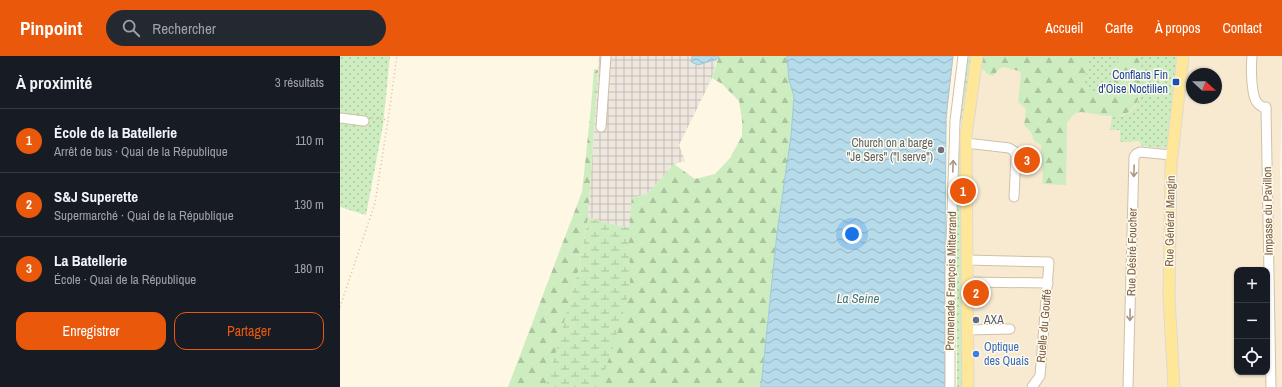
<!DOCTYPE html>
<html lang="fr">
<meta charset="utf-8">
<style>
:root{--surface:#171b24;--page:#242831;--text:#f1f3f6;--muted:#9ea1a6;--line:#363941;--accent:#ea580c}
body{margin:0;font-family:"Archivo Narrow",sans-serif;background:var(--page);color:var(--text)}
.controls{position:absolute;right:12px;bottom:12px;display:grid;overflow:hidden;border-radius:8px;box-shadow:0 1px 3px #0004}
.controls button{width:36px;height:36px;display:grid;place-items:center;padding:0;border:0;border-bottom:1px solid var(--line);background:var(--surface);color:var(--text);font:20px sans-serif}
.compass{position:absolute;left:846px;top:12px;width:36px;height:36px;border-radius:50%;background:var(--surface);box-shadow:0 1px 3px #0004;rotate:112deg}
.you{position:absolute;left:512px;top:178px;width:14px;height:14px;margin:-10px;border:3px solid #fff;border-radius:50%;background:#1a73e8;box-shadow:0 0 0 6px #1a73e833}
.badge{display:grid;place-items:center;width:26px;height:26px;border-radius:50%;background:var(--accent);color:#fff;font-size:13px;font-weight:700}
.pin{position:absolute;translate:-50% -50%;border:2px solid #fff;box-shadow:0 1px 4px #0006}
.list{margin:0;padding:0;list-style:none}
h2{display:flex;justify-content:space-between;align-items:center;height:52px;margin:0;padding:0 16px;font-size:17px}
h2 small{font-size:13px;font-weight:400;color:var(--muted)}
.list li{display:grid;grid-template-columns:26px 1fr auto;gap:12px;align-items:center;box-sizing:border-box;height:64px;padding:0 16px;border-top:1px solid var(--line)}
.list b{display:block;font-size:15px;white-space:nowrap}
.list p{margin:0;font-size:13px;white-space:nowrap;color:var(--muted)}
.list em{font-size:13px;font-style:normal;color:var(--muted)}
.actions{display:flex;gap:8px;padding:12px 16px}
.actions a{flex:1;padding:9px 0;border:1px solid var(--accent);border-radius:12px;text-align:center;font-size:14px;color:var(--accent)}
.actions .main{background:var(--accent);color:#fff}
.icon{flex:none;width:22px;height:22px;fill:none;stroke:currentColor;stroke-width:2;stroke-linecap:round;stroke-linejoin:round}
.map{position:relative;flex:none;width:942px;height:331px;overflow:hidden}
header{display:flex;align-items:center;gap:24px;box-sizing:border-box;height:56px;padding:0 20px;background:var(--accent);color:#fff}
header strong{font-size:19px}
nav{display:flex;gap:22px;margin-inline-start:auto;font-size:14px}
.search{width:280px;height:36px;background:var(--page);display:flex;align-items:center;gap:10px;box-sizing:border-box;padding:0 14px;border-radius:22px;color:var(--muted);font-size:15px}
main{display:flex}
aside{flex:1;background:var(--surface)}
.map>svg:first-child{display:block}
.residential{fill:#f7ead1;fill-rule:evenodd}
.industrial{fill:url(#industrial-grid)}
.grass{fill:url(#grass-dots)}
.forest{fill:url(#forest-firs)}
.wetland{fill:url(#wetland-marsh)}
.water{fill:url(#water-waves);stroke:#9bcadc}
.lines{fill:none;stroke-linecap:round;stroke-linejoin:round}
.minor-casing{stroke:#d1c0a9;stroke-width:11}
.major-casing{stroke:#dfd9d3;stroke-width:13}
.path{stroke:#dbbd9b;stroke-width:1.5;stroke-dasharray:1 3;stroke-linecap:butt}
.minor{stroke:#fff;stroke-width:9}
.major{stroke:#ffe79a;stroke-width:11}
.oneway{stroke:#a89787}
.transit-dot{fill:#1a4fb4;stroke:#fffaec;stroke-width:1.5}
.worship-dot{fill:#6b7280;stroke:#fffaec;stroke-width:1.5}
.service-dot{fill:#5c6f8a;stroke:#fffaec;stroke-width:1.5}
.shop-dot{fill:#3f7fe0;stroke:#fffaec;stroke-width:1.5}
.labels{text-anchor:middle;stroke-width:3;stroke-linejoin:round;paint-order:stroke}
.transit-label{font-size:12px;fill:#164399;stroke:#fffaec;text-anchor:end}
.worship-label{font-size:12px;fill:#5b616d;stroke:#fffaec;text-anchor:end}
.street-label{font-size:12px;fill:#795f47;stroke:#fffaec}
.service-label{font-size:12px;fill:#4e5e75;stroke:#fffaec;text-anchor:start}
.shop-label{font-size:12px;fill:#366cbe;stroke:#fffaec;text-anchor:start}
.water-label{font-size:13px;font-style:italic;fill:#3e768f;stroke:#fffaec}
</style>
<header>
<strong>Pinpoint</strong>
<div class="search"><svg class="icon" aria-label="search" viewBox="0 0 24 24"><circle cx="10" cy="10" r="6"/><path d="M15 15l6 6"/></svg>Rechercher</div>
<nav><a>Accueil</a><a>Carte</a><a>À propos</a><a>Contact</a></nav>
</header>
<main>
<aside>
<h2>À proximité<small>3 résultats</small></h2>
<ul class="list">
<li><span class="badge">1</span><div><b>École de la Batellerie</b><p>Arrêt de bus · Quai de la République</p></div><em>110 m</em></li>
<li><span class="badge">2</span><div><b>S&amp;J Superette</b><p>Supermarché · Quai de la République</p></div><em>130 m</em></li>
<li><span class="badge">3</span><div><b>La Batellerie</b><p>École · Quai de la République</p></div><em>180 m</em></li>
</ul>
<div class="actions"><a class="main">Enregistrer</a><a>Partager</a></div>
</aside>
<div class="map">
<svg width="942" height="331" viewBox="0 0 942 331">
<defs>
<pattern id="industrial-grid" width="8" height="8" patternUnits="userSpaceOnUse"><rect width="8" height="8" fill="#ede7de"/><path d="M0 4h8M4 0v8" fill="none" stroke="#c5beb6"/></pattern>
<pattern id="grass-dots" width="8" height="8" patternUnits="userSpaceOnUse"><rect width="8" height="8" fill="#cdedc0"/><path d="M2 2h.1M6 6h.1" fill="none" stroke="#abc39e" stroke-width="1.8" stroke-linecap="round"/></pattern>
<pattern id="forest-firs" width="22" height="20" patternUnits="userSpaceOnUse"><rect width="22" height="20" fill="#cdedc0"/><path d="M5 1l3.5 6h-7zM16 11l3.5 6h-7z" fill="#abc39e"/></pattern>
<pattern id="wetland-marsh" width="20" height="14" patternUnits="userSpaceOnUse"><rect width="20" height="14" fill="#cdedc0"/><path d="M1 5h8M5 5V1M11 12h8M15 12V8" fill="none" stroke="#abc39e"/></pattern>
<pattern id="water-waves" width="16" height="10" patternUnits="userSpaceOnUse"><rect width="16" height="10" fill="#b6dbea"/><path d="M0 5q4-4 8 0t8 0" fill="none" stroke="#99b5bf"/></pattern>
</defs>
<rect width="100%" height="100%" fill="#fef7e3"/>
<path class="residential" d="M 631,0 L 942,0 L 942,49 L 940,113 L 942,207 L 942,331 L 624,331 L 620,78 ZM 852,18 L 876,18 L 876,42 L 852,42 ZM 897,214 L 927,214 L 927,316 L 897,316 Z"/>
<polygon class="industrial" points="259,0 352,0 351,3 358,9 377,3 372,22 339,89 345,105 334,108 311,134 306,138 293,142 289,172 248,162"/>
<g class="grass">
<polygon points="0,0 50,0 43,69 26,159 0,151"/>
<polygon points="626,0 631,0 621,66 618,66"/>
<path d="M 752,0 L 778,0 L 776,21 L 770,34 L 760,38 L 753,38 L 744,31 C 747,21 745,8 752,0 Z"/>
<path d="M 796,0 L 837,0 L 827,90 L 825,92 L 802,90 L 799,85 L 780,86 L 780,74 L 770,74 L 772,60 C 776,60 781,60 785,59 C 805,52 805,14 796,0 Z"/>
<polygon points="620,78 624,331 617,331 616,80"/>
</g>
<g class="forest">
<polygon points="379,0 447,0 449,24 454,40 451,80 437,177 421,331 168,331 242,136 251,51 254,13 258,14 248,162 239,212 217,295 289,172 292,142 306,138 311,134 334,108 355,123 375,118 390,102 402,80 402,64 399,45 382,28 372,22"/>
<path d="M 641,0 L 752,0 C 745,8 747,21 744,31 L 753,38 L 760,38 L 770,34 L 776,21 L 778,0 L 796,0 C 802,8 803,19 802,29 C 795,70 772,60 741,56 C 733,57 731,61 727,67 L 726,129 L 703,128 L 701,89 L 694,85 L 691,76 L 684,69 L 686,53 L 678,46 L 681,18 L 679,15 L 663,11 L 660,12 L 653,20 L 649,19 L 640,11 Z"/>
</g>
<polygon class="wetland" points="248,162 289,172 290,233 274,288 259,331 206,331 239,212"/>
<g class="water">
<polygon points="352,0 379,0 377,3 358,9 351,6"/>
<polygon points="447,0 613,0 606,62 605,207 605,331 421,331 437,177 451,80 454,40 449,24"/>
</g>
<g class="lines">
<defs>
<g id="minor">
<path d="M 912,0 C 911,10 911,36 916,45 C 918,49 922,51 926,53"/>
<polyline points="926,51 931,331"/>
<polyline points="0,62 24,65"/>
<polyline points="261,71 266,0"/>
<polyline points="626,87 669,92 674,95 676,100 674,141"/>
<polyline points="627,204 709,206 700,320 692,331"/>
<polyline points="627,226 708,227"/>
<polyline points="628,274 670,273"/>
<polyline points="610,331 610,219 615,65 623,0"/>
<polyline points="788,331 794,101 796,98 800,96 831,99"/>
</g>
<g id="major">
<polyline points="628,331 626,80 637,0"/>
<polyline points="834,331 829,241 831,109 843,0"/>
</g>
</defs>
<use href="#minor" class="minor-casing"/>
<use href="#major" class="major-casing"/>
<g class="path">
<polyline points="32,62 48,64"/>
<polyline points="606,70 607,48 613,0"/>
<polyline points="0,251 35,147 48,64 57,0"/>
</g>
<use href="#minor" class="minor"/>
<use href="#major" class="major"/>
</g>
<defs><path id="oneway-shaft" d="M-6 0H5M1.5-3L5.5 0L1.5 3" fill="none" stroke-width="1.6" stroke-linecap="round" stroke-linejoin="round"/></defs>
<g class="oneway">
<use href="#oneway-shaft" transform="translate(613 110) rotate(-88)"/>
<use href="#oneway-shaft" transform="translate(794 115) rotate(92)"/>
<use href="#oneway-shaft" transform="translate(790 259) rotate(91)"/>
</g>
<rect class="transit-dot" x="832" y="22" width="8" height="8" rx="2"/>
<circle class="worship-dot" cx="601" cy="94" r="4"/>
<circle class="service-dot" cx="636" cy="264" r="4"/>
<circle class="shop-dot" cx="636" cy="298" r="4"/>
<g class="labels">
<g class="transit-label">
<text x="828" y="23">Conflans Fin<tspan x="828" dy="14">d'Oise Noctilien</tspan></text>
</g>
<g class="worship-label">
<text x="593" y="91">Church on a barge<tspan x="593" dy="14">"Je Sers" ("I serve")</tspan></text>
</g>
<g class="street-label">
<text transform="translate(928 155) rotate(-91)" y="4">Impasse du Pavillon</text>
<text transform="translate(830 165) rotate(-89)" y="4">Rue Général Mangin</text>
<text transform="translate(792 196) rotate(-89)" y="4">Rue Désiré Foucher</text>
<text transform="translate(611 225) rotate(-89)" y="4">Promenade François Mitterrand</text>
<text transform="translate(704 270) rotate(-85)" y="4">Ruelle du Gouffé</text>
</g>
<g class="service-label">
<text x="644" y="268">AXA</text>
</g>
<g class="shop-label">
<text x="644" y="295">Optique<tspan x="644" dy="14">des Quais</tspan></text>
</g>
<g class="water-label">
<text x="518" y="247">La Seine</text>
</g>
</g>
</svg>
<div class="controls">
<button>+</button>
<button>−</button>
<button><svg class="icon" aria-label="locate" viewBox="0 0 24 24"><circle cx="12" cy="12" r="6"/><path d="M12 2v4M12 18v4M2 12h4M18 12h4"/></svg></button>
</div>
<svg class="compass" viewBox="-18 -18 36 36"><path d="M0-13l5 13h-10z" fill="#e53935"/><path d="M0 13l5-13h-10z" fill="#9ea1a6"/></svg>
<div class="you"></div>
<div class="pin badge" style="left:623px;top:135px">1</div>
<div class="pin badge" style="left:636px;top:237px">2</div>
<div class="pin badge" style="left:687px;top:104px">3</div>
</div>
</main>
